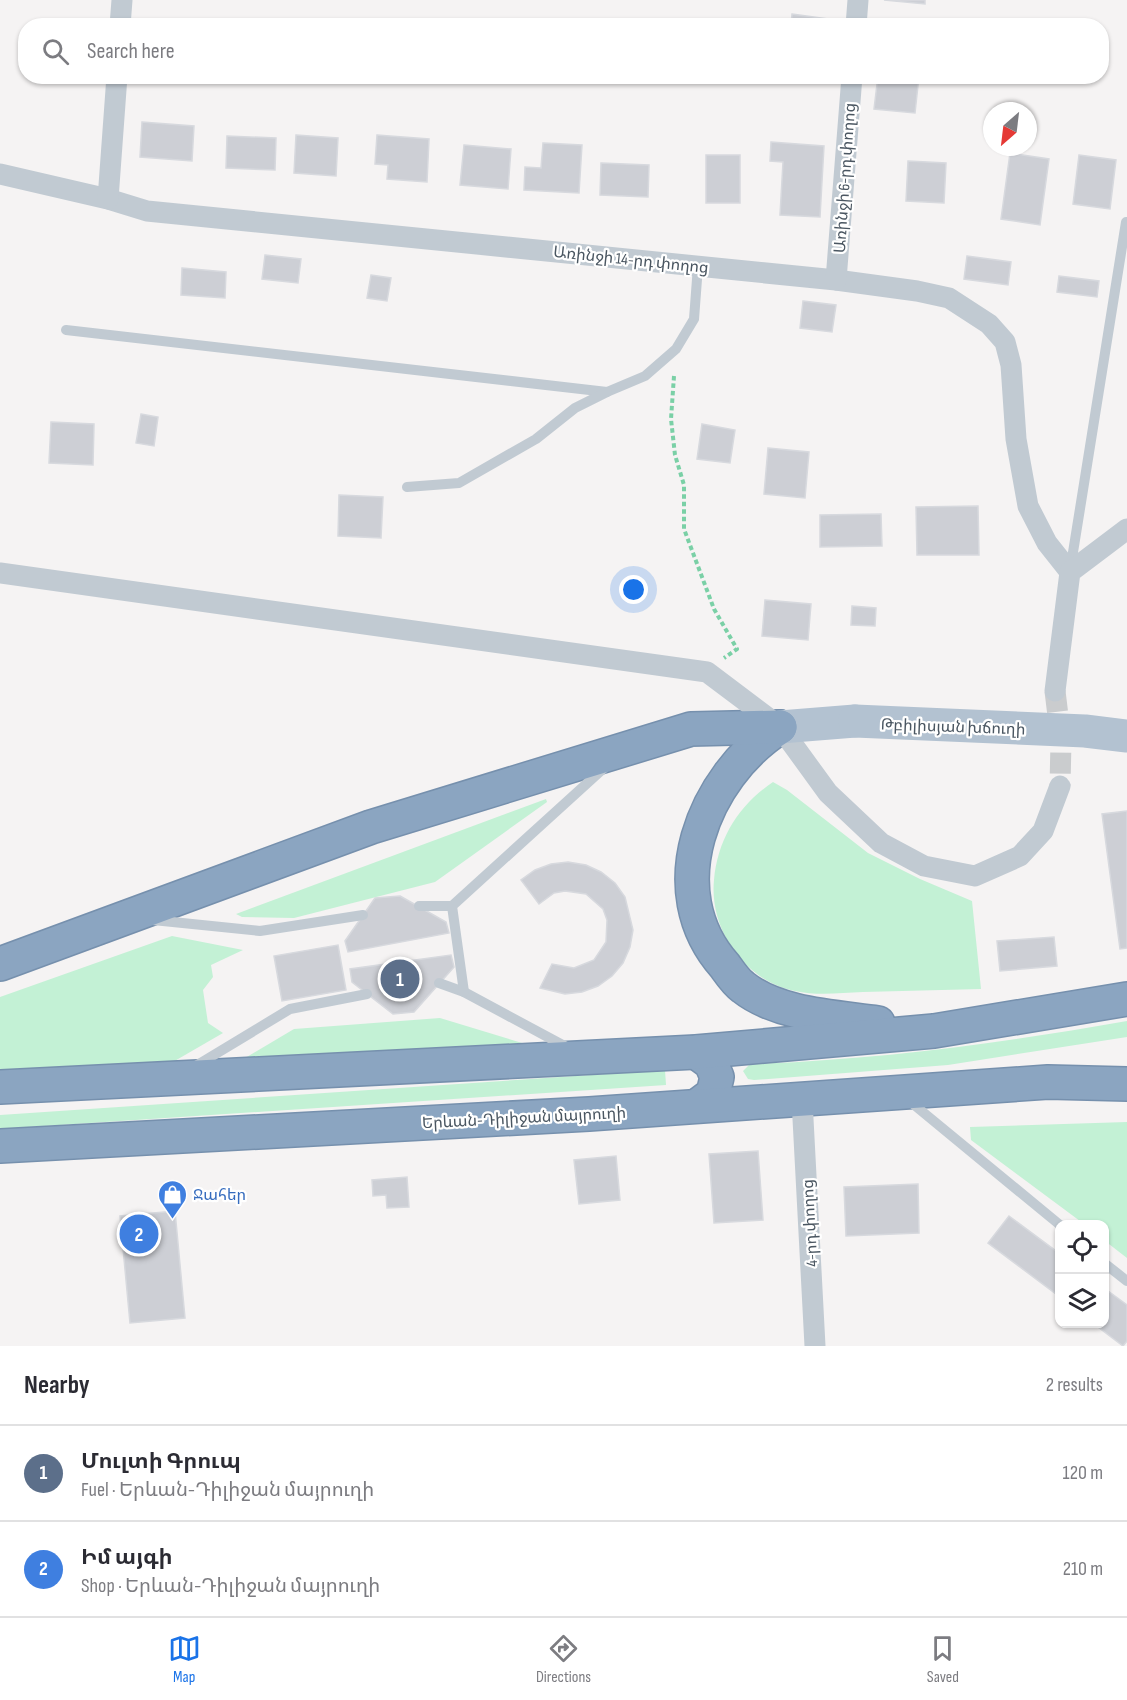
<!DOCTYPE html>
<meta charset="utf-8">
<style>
:root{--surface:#fff;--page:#f2f2f3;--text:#2b2b33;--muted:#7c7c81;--line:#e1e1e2;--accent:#1a73e8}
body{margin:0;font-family:"Sofia Sans Condensed","Noto Sans Armenian",sans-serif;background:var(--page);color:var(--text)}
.controls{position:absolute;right:18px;bottom:18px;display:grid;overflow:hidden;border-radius:12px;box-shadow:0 2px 4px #0004}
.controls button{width:54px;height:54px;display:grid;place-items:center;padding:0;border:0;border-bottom:2px solid var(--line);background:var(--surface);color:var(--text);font:30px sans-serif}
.compass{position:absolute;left:983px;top:102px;width:54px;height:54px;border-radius:50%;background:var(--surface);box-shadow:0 2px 4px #0004;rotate:208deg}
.you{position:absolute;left:634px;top:590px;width:21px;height:21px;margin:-15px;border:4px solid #fff;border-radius:50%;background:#1a73e8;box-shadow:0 0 0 9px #1a73e833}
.badge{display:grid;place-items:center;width:39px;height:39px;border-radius:50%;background:var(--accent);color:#fff;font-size:20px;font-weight:700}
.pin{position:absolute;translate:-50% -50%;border:3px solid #fff;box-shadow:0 2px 6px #0006}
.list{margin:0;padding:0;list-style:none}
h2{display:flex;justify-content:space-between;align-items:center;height:78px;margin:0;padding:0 24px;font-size:26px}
h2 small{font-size:20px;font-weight:400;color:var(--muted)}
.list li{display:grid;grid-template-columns:39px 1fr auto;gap:18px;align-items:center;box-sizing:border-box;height:96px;padding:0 24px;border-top:2px solid var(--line)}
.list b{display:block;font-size:22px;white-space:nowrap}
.list p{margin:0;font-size:20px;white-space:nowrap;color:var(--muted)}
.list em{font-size:20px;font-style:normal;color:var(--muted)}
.icon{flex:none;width:33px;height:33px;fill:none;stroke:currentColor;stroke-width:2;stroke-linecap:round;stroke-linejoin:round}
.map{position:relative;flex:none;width:1127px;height:1346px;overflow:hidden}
.search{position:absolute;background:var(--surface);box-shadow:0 2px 4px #0004;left:18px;right:18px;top:18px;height:66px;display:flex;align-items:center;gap:15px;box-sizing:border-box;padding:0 21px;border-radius:24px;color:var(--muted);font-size:22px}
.sheet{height:270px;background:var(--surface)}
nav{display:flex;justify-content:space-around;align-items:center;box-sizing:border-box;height:84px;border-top:2px solid var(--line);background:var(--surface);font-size:16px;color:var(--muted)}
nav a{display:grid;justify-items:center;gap:3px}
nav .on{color:var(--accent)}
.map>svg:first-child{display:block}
.green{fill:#c3f1d5}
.building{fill:#cdcfd5;stroke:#d7d9de;stroke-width:1.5}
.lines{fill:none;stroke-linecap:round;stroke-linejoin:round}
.street-tunnel{stroke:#caccce;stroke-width:21;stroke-dasharray:21 10;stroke-linecap:butt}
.highway-casing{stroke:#7690ad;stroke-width:36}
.path{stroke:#7ad0a6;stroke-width:4;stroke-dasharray:4.5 3;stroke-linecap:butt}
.lane{stroke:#c1cad2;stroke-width:10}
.street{stroke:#c1cad2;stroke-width:21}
.primary{stroke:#b3c2d1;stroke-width:33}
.highway{stroke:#8ba5c1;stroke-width:33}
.primary-bridge{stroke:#b3c2d1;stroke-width:33}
.labels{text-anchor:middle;stroke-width:4.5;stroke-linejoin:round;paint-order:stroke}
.street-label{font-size:16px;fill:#4a5661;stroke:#fff}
.shop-label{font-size:16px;fill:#366cbe;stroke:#fff;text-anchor:start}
</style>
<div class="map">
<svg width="1127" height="1346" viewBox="0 0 1127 1346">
<rect width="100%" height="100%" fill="#f5f3f3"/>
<g class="green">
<path d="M 773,782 L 787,790 L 868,853 L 920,879 L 972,901 L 981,989 C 942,990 902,991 863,992 C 840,993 817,996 795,991 C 745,981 709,930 714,880 C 718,838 739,805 773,782 Z"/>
<polygon points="546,799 547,802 435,882 294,918 242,917 236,914"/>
<polygon points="172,936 243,950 211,965 213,977 203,990 208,1023 223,1033 166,1066 0,1072 0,997"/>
<polygon points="440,1018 532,1046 230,1067 294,1029"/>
<path d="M 1127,1021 L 1127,1037 L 948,1065 L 754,1080 L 748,1079 L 743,1071 L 750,1064 C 877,1060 1002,1043 1127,1021 Z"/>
<polygon points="665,1070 666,1085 0,1129 0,1115"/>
<polygon points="1127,1122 1127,1258 1105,1241 1104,1224 1084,1224 971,1140 970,1127"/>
</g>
<g class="building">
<polygon points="884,0 925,0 925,4"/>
<polygon points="792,14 835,20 835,26 791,26"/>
<polygon points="61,20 107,22 107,26 61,26"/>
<polygon points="878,76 919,76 915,113 874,109"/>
<polygon points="142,122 194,126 192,161 140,157"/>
<polygon points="296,135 338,138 336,176 294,173"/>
<polygon points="377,135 429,139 427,182 387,179 388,165 375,164"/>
<polygon points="227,136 276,138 275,170 226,168"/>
<polygon points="771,142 824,146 820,217 780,215 783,162 770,161"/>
<polygon points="543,143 582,145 579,193 524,190 525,167 541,168"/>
<polygon points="464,145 511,149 508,189 460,185"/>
<polygon points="1010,153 1049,159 1040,225 1001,219"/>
<rect x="706" y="155" width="34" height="48"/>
<polygon points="1079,155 1116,160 1110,209 1073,204"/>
<polygon points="908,161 946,163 944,203 906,201"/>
<polygon points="601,163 649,165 648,197 600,195"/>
<polygon points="265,255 301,259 298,283 262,279"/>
<polygon points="967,256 1011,262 1008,285 964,279"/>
<polygon points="182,268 226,272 225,298 181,295"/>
<polygon points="371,275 391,278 387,301 367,298"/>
<polygon points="1059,276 1099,281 1097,297 1057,292"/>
<polygon points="803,301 836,305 832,332 800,328"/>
<polygon points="141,414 158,417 154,446 136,443"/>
<polygon points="51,422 94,424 93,465 49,463"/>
<polygon points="702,424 735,430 730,463 697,459"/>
<polygon points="768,448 809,452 805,498 764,494"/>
<polygon points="339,495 383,497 381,538 338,536"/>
<polygon points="978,506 979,555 917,555 916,507"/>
<polygon points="881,514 882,546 820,547 820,515"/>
<polygon points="765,600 811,604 808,640 762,636"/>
<polygon points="852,606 876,608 875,626 851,625"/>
<polygon points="1127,811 1127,948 1120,949 1102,814"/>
<polygon points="568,862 586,865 601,872 615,883 625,897 633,930 630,947 623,963 612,976 598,986 582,992 565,994 540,988 552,964 574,968 594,960 606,942 607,920 603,909 586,894 565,891 554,893 539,904 521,880 535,870 551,864"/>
<polygon points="400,896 446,922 449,933 348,952 345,941 375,898"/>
<polygon points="1054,937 1057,966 1000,971 997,941"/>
<polygon points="338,945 346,990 282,1001 274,956"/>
<polygon points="451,955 454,967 414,1012 393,1014 352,982 350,969"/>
<polygon points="758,1151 763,1220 714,1223 709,1154"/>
<polygon points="616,1156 620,1200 579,1204 574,1160"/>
<polygon points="407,1177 409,1207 387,1208 386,1195 373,1196 372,1180"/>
<polygon points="918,1184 919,1233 846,1236 844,1187"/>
<polygon points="175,1211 185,1318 130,1323 120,1216"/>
<polygon points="1009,1216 1060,1254 1060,1297 988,1243"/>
<polygon points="1104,1288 1127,1305 1127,1341 1123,1346 1094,1324 1104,1324"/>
</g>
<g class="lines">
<polyline class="street-tunnel" points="1055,691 1061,741 1060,786"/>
<defs>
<g id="highway">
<path d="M 780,727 C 702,777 658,891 725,966 C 730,973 736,982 743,987 C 778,1015 836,1017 878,1023"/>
<polyline points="0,964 371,827 691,729 780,727"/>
<polyline points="696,1052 711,1063 717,1077 713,1094 697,1106"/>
<polyline points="0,1087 696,1052 934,1031 1127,999"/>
<polyline points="0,1146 589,1114 1048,1082 1127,1084"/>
</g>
</defs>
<use href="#highway" class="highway-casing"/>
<polyline class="path" points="674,376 671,419 675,455 684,485 684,529 714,609 737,649 724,658"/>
<g class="lane">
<polyline points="66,330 607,392 645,376 676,349 694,319 698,266"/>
<polyline points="407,487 459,483 536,439 575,408 607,392"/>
<polyline points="1070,571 1126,222"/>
<polyline points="419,906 452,906"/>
<polyline points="153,920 260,931 363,915"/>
<polyline points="439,983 464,992 570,1049"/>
<polyline points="464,992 452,906 605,767"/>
<polyline points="194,1067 290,1009 367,994"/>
<polyline points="907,1099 1060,1225"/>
<polyline points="1104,1263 1127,1281"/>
</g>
<g class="street">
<polyline points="120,26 122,0"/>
<polyline points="856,26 858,0"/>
<polyline points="0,174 108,199 147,211 836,280 917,291 949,298 989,324 1005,342 1011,365 1016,439 1028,506 1047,543 1070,572"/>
<polyline points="108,199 117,76"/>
<polyline points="836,280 852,76"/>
<polyline points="0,573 707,672 780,727 828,793 881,843 924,866 975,876 1020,856 1043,831 1060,786"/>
<polyline points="1055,691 1070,572 1127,529"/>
<polyline points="802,1100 815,1346"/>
</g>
<polyline class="primary" points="780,727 855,721"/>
<use href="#highway" class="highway"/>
<polyline class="primary-bridge" points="855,721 1085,731 1127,736"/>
</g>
<defs>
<symbol id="shop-pin" viewBox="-11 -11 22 30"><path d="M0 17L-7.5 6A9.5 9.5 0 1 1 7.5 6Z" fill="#3f7fe0" stroke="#fff"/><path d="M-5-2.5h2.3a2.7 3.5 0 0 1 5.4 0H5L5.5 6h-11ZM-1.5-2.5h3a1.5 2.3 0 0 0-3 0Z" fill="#fff"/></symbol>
</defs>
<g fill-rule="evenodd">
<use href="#shop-pin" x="156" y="1178" width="33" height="45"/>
</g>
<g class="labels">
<g class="street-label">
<text transform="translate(844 178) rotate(-86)" y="6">Առինջի 6-րդ փողոց</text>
<text transform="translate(631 259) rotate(6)" y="6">Առինջի 14-րդ փողոց</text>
<text transform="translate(953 726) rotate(2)" y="6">Թբիլիսյան խճուղի</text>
<text transform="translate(524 1117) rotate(-3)" y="6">Երևան-Դիլիջան մայրուղի</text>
<text transform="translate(809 1223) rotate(-93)" y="6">4-րդ փողոց</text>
</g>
<g class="shop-label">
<text x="193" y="1200">Ջահեր</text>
</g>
</g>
</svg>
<div class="controls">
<button><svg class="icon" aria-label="locate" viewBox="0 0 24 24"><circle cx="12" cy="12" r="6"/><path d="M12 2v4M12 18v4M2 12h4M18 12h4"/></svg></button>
<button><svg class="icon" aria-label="layers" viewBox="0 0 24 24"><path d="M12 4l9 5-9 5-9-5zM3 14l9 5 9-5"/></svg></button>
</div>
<svg class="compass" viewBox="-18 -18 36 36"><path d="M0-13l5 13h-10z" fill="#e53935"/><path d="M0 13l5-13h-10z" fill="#7c7c81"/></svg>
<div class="you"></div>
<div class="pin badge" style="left:400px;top:979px;background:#5c6f8a">1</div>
<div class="pin badge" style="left:139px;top:1234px;background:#3f7fe0">2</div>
<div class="search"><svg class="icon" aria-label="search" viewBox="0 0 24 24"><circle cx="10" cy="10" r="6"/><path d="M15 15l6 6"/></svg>Search here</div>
</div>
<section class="sheet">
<h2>Nearby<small>2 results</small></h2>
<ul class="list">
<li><span class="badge" style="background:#5c6f8a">1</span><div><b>Մուլտի Գրուպ</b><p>Fuel · Երևան-Դիլիջան մայրուղի</p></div><em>120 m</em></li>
<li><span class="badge" style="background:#3f7fe0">2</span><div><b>Իմ այգի</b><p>Shop · Երևան-Դիլիջան մայրուղի</p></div><em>210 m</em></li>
</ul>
</section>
<nav>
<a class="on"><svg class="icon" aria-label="map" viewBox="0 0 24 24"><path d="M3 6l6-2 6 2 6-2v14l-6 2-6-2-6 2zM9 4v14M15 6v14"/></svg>Map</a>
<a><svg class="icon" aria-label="directions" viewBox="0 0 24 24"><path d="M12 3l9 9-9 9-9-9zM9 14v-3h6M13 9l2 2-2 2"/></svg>Directions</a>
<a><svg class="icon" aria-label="saved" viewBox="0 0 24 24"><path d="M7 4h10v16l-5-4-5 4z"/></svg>Saved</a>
</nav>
